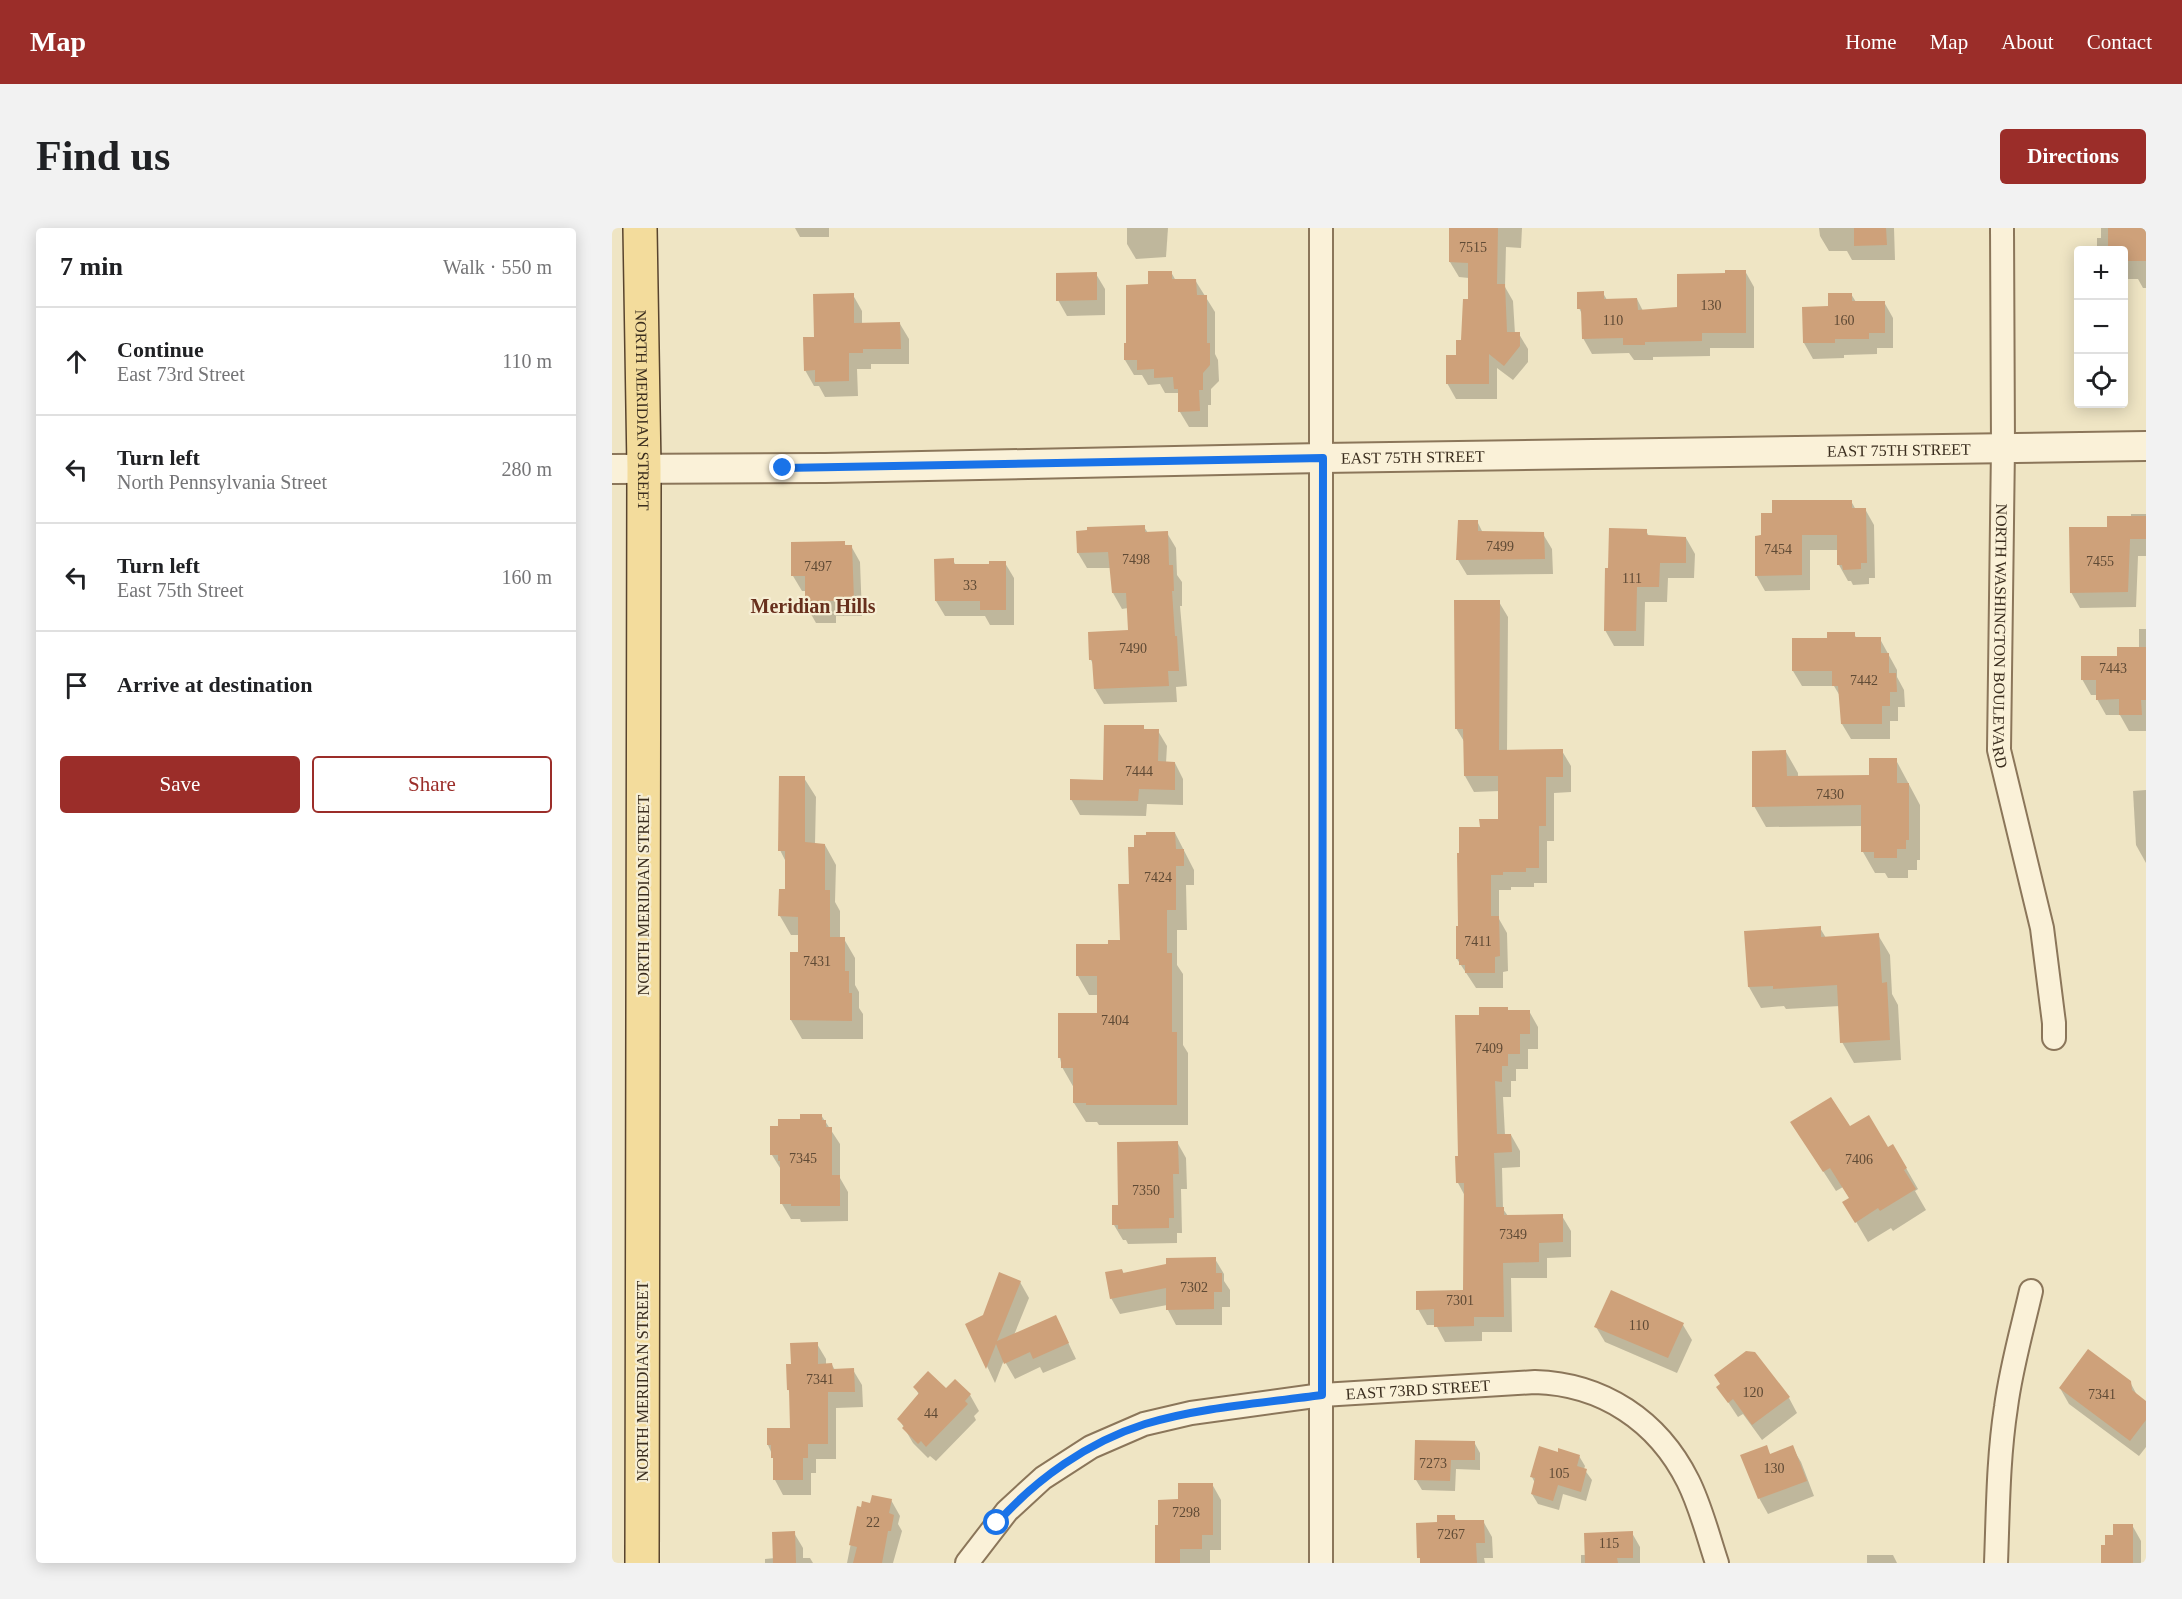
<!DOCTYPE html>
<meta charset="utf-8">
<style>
:root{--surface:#fff;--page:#f2f2f2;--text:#202124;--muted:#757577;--line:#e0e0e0;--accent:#9b2d29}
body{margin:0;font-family:Georgia,serif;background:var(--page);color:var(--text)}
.controls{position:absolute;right:18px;top:18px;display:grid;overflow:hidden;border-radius:6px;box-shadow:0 3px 15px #0003}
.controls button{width:54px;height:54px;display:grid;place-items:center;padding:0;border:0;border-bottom:2px solid var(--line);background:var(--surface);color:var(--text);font:30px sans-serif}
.stop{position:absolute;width:18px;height:18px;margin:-14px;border:4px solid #1a73e8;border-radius:50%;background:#fff}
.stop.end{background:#1a73e8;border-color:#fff;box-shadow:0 2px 6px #0008}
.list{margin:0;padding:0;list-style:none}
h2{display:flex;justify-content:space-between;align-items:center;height:78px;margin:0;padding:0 24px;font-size:26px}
h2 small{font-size:20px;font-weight:400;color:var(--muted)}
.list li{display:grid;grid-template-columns:39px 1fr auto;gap:18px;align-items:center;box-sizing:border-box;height:108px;padding:0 24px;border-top:2px solid var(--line)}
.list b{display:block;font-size:22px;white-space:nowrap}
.list p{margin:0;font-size:20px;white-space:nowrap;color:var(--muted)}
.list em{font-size:20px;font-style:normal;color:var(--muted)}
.actions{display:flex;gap:12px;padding:18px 24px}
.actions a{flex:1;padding:14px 0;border:2px solid var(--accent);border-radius:6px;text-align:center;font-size:21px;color:var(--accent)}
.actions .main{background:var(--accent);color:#fff}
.icon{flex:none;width:33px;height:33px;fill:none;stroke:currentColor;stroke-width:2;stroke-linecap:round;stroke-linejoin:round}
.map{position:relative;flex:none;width:1534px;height:1335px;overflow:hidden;border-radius:6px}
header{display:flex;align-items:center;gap:36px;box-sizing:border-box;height:84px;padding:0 30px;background:var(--accent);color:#fff}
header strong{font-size:28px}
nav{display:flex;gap:33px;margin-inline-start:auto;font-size:21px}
.intro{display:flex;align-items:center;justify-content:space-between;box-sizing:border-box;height:144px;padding:0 36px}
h1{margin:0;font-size:42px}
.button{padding:15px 27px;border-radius:6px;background:var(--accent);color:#fff;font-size:21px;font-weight:700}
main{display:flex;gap:36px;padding:0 36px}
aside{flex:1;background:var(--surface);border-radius:6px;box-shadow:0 3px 15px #0003}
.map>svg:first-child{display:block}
.shadow{fill:#0003}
.building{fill:#cea17a}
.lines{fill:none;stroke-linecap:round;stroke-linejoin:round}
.minor-casing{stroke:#8b765a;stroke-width:26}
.tertiary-casing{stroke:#8b765a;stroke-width:32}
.primary-casing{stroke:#58442e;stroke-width:36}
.minor{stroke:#faf1d8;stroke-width:22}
.tertiary{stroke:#faf1d8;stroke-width:28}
.primary{stroke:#f3dc9c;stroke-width:33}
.route{stroke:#1a73e8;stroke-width:8}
.labels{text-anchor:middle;stroke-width:4.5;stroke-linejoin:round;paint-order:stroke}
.number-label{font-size:14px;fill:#5f4a35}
.street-label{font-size:16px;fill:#3a2d1e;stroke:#f6eed4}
.quarter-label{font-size:20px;font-weight:bold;fill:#68301d;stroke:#f6eed4}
</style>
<header>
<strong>Map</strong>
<nav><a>Home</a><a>Map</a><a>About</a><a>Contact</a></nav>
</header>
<div class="intro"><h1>Find us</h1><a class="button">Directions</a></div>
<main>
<aside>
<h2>7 min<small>Walk · 550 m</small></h2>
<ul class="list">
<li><svg class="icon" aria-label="ahead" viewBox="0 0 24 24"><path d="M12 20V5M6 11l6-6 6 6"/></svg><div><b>Continue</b><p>East 73rd Street</p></div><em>110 m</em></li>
<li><svg class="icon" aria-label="left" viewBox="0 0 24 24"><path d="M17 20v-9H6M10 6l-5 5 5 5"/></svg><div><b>Turn left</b><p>North Pennsylvania Street</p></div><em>280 m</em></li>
<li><svg class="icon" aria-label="left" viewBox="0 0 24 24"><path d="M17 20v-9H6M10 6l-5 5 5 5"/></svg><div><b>Turn left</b><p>East 75th Street</p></div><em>160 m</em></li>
<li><svg class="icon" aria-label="arrive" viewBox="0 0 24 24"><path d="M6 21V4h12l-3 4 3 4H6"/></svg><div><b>Arrive at destination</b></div></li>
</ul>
<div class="actions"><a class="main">Save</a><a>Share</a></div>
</aside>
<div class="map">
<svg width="1534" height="1335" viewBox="0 0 1534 1335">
<rect width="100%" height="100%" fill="#efe5c4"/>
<g class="shadow">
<polygon points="183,0 217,0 217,9 188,9"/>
<polygon points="515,0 556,0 554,29 524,31 515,16"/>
<polygon points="839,0 910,0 909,20 894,19 893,59 901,73 903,106 907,106 916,121 916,134 901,152 885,140 885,171 844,171 835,155 850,113 857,72 857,50 847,49 838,34"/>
<polygon points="1207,0 1282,0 1283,32 1240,32 1235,23 1217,23 1208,8"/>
<polygon points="1489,0 1534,0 1534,60 1531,60 1526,51 1512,51 1512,22 1485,22 1485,10 1489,10"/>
<polygon points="1133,43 1142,59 1142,120 1098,120 1098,128 1041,129 1041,132 1022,132 1017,125 980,126 971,110 971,88 967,80 991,65 995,72 1025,71 1031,83 1066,81 1114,47"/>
<polygon points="559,44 564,53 583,52 603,84 603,126 606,132 607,153 599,161 599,177 596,177 596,199 577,199 568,184 566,165 553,165 548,156 536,157 530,147 522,147 513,132 516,117 538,58"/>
<polygon points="484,46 493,61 493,87 455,88 446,72"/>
<polygon points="1239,66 1244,74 1272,74 1281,90 1281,120 1265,120 1265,126 1232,127 1232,130 1201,131 1192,115 1192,80 1218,80"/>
<polygon points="241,67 250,83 250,96 288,96 297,111 297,136 259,136 259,141 245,141 246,168 213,169 207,158 202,158 193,142 204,111"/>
<polygon points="1239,273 1244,282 1253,281 1262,297 1263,350 1257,350 1257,356 1241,357 1239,353 1236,353 1227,337 1226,322 1198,322 1198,362 1153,363 1144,347 1144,309"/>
<polygon points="1519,286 1534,286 1534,328 1526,328 1524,379 1468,380 1459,364 1497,300 1519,289"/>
<polygon points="865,293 871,305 931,306 940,321 941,346 855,347 846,332"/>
<polygon points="532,299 536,305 555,305 564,320 565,347 570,354 570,378 568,378 575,458 564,459 565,474 492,476 483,461 482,438 479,432 517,404 516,380 510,381 501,365 499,340 475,340 466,325"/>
<polygon points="1034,303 1037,308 1074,310 1083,326 1082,350 1056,350 1055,374 1033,374 1032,418 1002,418 993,402"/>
<polygon points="232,315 234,318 239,318 248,334 250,388 224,388 224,395 204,395 195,379 195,363 190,363 181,348"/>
<polygon points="341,332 344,338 379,338 393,335 402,350 402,397 378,397 373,388 333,388 324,373"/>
<polygon points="887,374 896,389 895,523 950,523 959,538 959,564 942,565 942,613 935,613 935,655 922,655 922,659 899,659 899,662 887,662 887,691 895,705 896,743 891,744 891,760 864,760 845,731 848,700 869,601 888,592 888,563 862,564 853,548 853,515 844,500"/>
<polygon points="1527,401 1534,401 1534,503 1517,503 1508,487 1494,487 1485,471 1485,467 1479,467 1470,451 1506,429 1527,420"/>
<polygon points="1242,406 1245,411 1268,411 1285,442 1285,449 1292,462 1293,479 1286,479 1286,493 1278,493 1278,511 1239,511 1230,496 1228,468 1222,458 1190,458 1181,443 1216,411"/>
<polygon points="531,499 533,503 546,503 555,518 554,535 563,535 571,551 571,577 535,576 534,588 468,587 459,571 493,554"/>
<polygon points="1174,524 1186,545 1186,549 1258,548 1284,532 1308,577 1308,632 1305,632 1305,642 1296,642 1296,650 1276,650 1273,645 1263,645 1251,624 1251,598 1154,599 1142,578"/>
<polygon points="192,550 204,569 203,616 213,617 224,637 223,674 228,683 228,710 232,711 243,730 243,757 247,764 247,780 251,786 251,811 190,811 179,792 187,726 187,707 179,707 168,688 174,663 174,634 168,622"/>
<polygon points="1534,562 1534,635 1524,617 1521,563"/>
<polygon points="563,605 582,642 582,657 574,657 575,702 565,702 565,737 571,746 571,817 576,825 576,897 487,897 485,894 474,894 462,875 462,860 450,839 448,830 487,787 487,767 477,767 466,748 497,718 509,714 518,657"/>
<polygon points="1208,700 1214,710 1266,707 1278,727 1280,766 1286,777 1289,832 1242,835 1230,814 1228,778 1174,781 1172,778 1149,780 1137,759 1134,705"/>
<polygon points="897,783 917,783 926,799 926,821 916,821 916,841 904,841 904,853 899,853 899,869 891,869 893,907 899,907 908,923 908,939 890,940 891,981 896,988 950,988 959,1003 959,1029 935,1030 935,1050 899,1050 900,1104 870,1104 870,1113 833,1114 824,1097 815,1097 806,1081 852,1063 853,968 846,955 848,930 869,788"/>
<polygon points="209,887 228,916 228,950 236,964 236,993 189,994 188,991 179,991 170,976 170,943 160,927 167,899"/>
<polygon points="1180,895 1276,921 1294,940 1306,961 1303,963 1314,982 1281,1003 1279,1000 1256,1014 1233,975 1238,971 1231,959 1224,963"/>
<polygon points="565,914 574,930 575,961 569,961 570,1005 565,1005 565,1015 516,1016 514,1012 511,1012 502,997 508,979"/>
<polygon points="603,1031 612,1046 612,1053 618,1062 618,1079 610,1079 610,1097 564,1097 556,1082 555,1077 508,1086 499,1070 510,1042 512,1046"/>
<polygon points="408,1054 417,1070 402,1107 444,1089 464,1131 431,1145 428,1139 403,1151 392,1132 383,1155 355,1096 372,1088"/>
<polygon points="1071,1097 1080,1112 1065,1145 993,1114 984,1099"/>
<polygon points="205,1116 214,1131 214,1137 220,1137 223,1142 241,1142 250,1157 251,1179 224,1180 224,1231 204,1231 204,1245 199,1245 199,1267 171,1267 163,1252 163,1233 156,1217 180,1201 179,1166 176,1161 180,1138"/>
<polygon points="343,1153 358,1167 367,1183 362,1188 364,1192 324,1233 318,1228 316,1230 301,1215 287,1191 307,1167 303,1159 334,1163"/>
<polygon points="1518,1154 1526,1169 1534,1175 1534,1219 1527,1228 1457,1176 1448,1160"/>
<polygon points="1106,1159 1177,1170 1185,1185 1150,1212 1131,1186 1126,1189"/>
<polygon points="862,1214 868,1225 868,1242 844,1241 843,1263 810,1262 804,1252"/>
<polygon points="1154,1219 1159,1228 1180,1219 1189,1234 1202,1268 1156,1286 1147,1270"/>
<polygon points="947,1226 967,1228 973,1238 972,1241 980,1252 974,1273 951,1266 947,1282 926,1276 920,1266 923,1255 920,1249"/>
<polygon points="600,1256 609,1272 609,1322 598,1322 598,1335 545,1335 567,1273"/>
<polygon points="279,1272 288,1288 286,1296 290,1303 281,1335 235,1335 246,1280"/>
<polygon points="842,1288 845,1294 871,1293 880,1309 881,1330 872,1330 873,1335 809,1335 827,1296"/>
<polygon points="1520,1297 1529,1313 1529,1335 1491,1335 1494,1319 1502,1308"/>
<polygon points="182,1305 191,1320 191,1330 198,1330 201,1335 153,1335 153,1331 163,1330"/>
<polygon points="1020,1305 1028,1319 1028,1335 969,1335 969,1327 974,1327"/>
<polygon points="1255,1327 1281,1327 1285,1335 1255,1335"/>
</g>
<g class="building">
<polygon points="837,0 886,0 885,56 893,56 895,104 908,104 908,118 892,138 877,126 877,156 834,156 834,127 844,127 844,112 849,112 851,71 856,71 856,35 837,34"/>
<polygon points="1242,0 1274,0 1275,17 1242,18"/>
<polygon points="1496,0 1534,0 1534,33 1512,33 1512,22 1496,22"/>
<polygon points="1113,42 1134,42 1134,105 1090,105 1090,113 1033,114 1033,117 1011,117 1011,110 970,111 969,81 965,81 965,64 992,63 992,71 1025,70 1026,82 1065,79 1065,46 1113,45"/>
<polygon points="536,43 560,43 560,51 584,51 585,67 595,67 595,115 598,115 598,137 591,145 591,162 587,162 588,183 566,184 566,161 562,161 561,149 542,150 542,141 525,142 525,132 512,132 512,115 514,115 514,57 536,56"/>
<polygon points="485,44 485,72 444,73 444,45"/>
<polygon points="242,65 242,95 288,94 289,121 251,121 251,125 237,125 237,153 203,154 203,142 192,143 191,109 202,109 201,66"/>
<polygon points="1216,65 1240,65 1240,73 1273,73 1273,105 1257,105 1257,111 1223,111 1223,115 1191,115 1190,79 1216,78"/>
<polygon points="1160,272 1240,272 1240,280 1254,280 1255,335 1249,335 1249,341 1231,342 1230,337 1225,337 1225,307 1190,307 1190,347 1143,348 1143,308 1149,307 1149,285 1160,285"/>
<polygon points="1495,288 1534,288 1534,311 1518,311 1516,364 1458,365 1457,299 1495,299"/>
<polygon points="846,292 866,292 866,303 932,304 933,331 844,332"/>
<polygon points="533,297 533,304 556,303 557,337 561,337 562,363 560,363 563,408 565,408 567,443 556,443 557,458 482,461 480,432 477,432 476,404 516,402 514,365 500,365 496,324 465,325 464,303 475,302 475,299"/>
<polygon points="997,300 1035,301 1035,307 1074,309 1074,335 1048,335 1047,359 1025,359 1024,403 992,403 993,340 996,340"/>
<polygon points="233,313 233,317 240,317 242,372 216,373 216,379 193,380 193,348 179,348 179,314"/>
<polygon points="342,330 342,336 377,336 377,333 394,333 394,382 368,382 368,373 323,373 322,331"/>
<polygon points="842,372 888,372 887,522 951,521 951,549 934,549 934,598 927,598 927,640 914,640 914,644 891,644 891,647 879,647 879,688 887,688 888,728 883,729 883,745 853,745 853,737 847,737 847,731 844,731 844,698 846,698 845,625 847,625 847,599 868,599 867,591 886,591 886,548 852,548 851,501 843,501"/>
<polygon points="1215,404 1243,404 1243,409 1269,409 1269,425 1277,425 1277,445 1284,445 1285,464 1278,464 1278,478 1270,478 1270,496 1229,496 1226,458 1220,458 1220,443 1180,443 1180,410 1215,410"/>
<polygon points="1505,419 1534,419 1534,472 1529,472 1530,487 1507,487 1507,471 1484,472 1484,452 1469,452 1469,428 1505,428"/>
<polygon points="492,497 532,497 532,501 547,501 546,533 563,534 563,562 527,561 526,573 458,572 458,551 491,552"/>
<polygon points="1174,522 1175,548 1257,547 1257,530 1285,530 1285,555 1297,555 1297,612 1294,612 1294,621 1285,621 1285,630 1262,630 1262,624 1249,624 1249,577 1140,579 1140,523"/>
<polygon points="167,548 193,548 193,614 213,616 213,662 218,662 218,709 233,709 233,743 237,743 237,765 240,765 240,793 178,792 178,724 186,724 186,689 166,688 167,661 173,661 173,623 166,623"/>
<polygon points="534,604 563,604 564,621 572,621 572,638 564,638 564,682 555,682 555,725 560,725 560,804 565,804 565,877 474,877 474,875 461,875 461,840 449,840 449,830 446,830 446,785 485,785 485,748 464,748 464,716 496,716 496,712 508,712 506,656 517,656 516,619 522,619 522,607 534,607"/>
<polygon points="1209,698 1209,709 1267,705 1270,755 1275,754 1278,812 1228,815 1225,757 1161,761 1161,758 1136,759 1132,703"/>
<polygon points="867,779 896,779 896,782 918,782 918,806 908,806 908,826 896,826 896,838 890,838 890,854 883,853 885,906 899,906 900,924 882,925 884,979 892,979 892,987 951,986 951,1014 927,1015 927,1034 891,1035 892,1089 862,1089 862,1098 822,1099 822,1081 804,1082 804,1063 851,1062 852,955 844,955 843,928 846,928 843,787 867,787"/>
<polygon points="1219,869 1238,898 1257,887 1276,919 1281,916 1295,940 1292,942 1304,961 1268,983 1266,980 1243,995 1230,974 1237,970 1218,940 1211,944 1178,894"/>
<polygon points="188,886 210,886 210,892 214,892 214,899 220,899 220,947 228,947 228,978 179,978 179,976 168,976 168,933 166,933 166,927 158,927 158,898 166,898 166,891 188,891"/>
<polygon points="566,913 567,946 561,946 562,990 557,990 557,1000 506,1001 506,997 500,997 500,977 506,977 505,914"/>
<polygon points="604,1029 604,1045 610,1045 610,1064 602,1064 602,1081 554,1082 554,1060 498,1071 493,1044 510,1041 511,1045 554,1036 554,1030"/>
<polygon points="387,1044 409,1053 385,1113 444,1087 457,1115 421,1131 418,1124 392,1136 384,1116 374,1141 353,1096 371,1087"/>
<polygon points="999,1062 1072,1095 1056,1130 982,1099"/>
<polygon points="206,1114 206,1136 220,1135 221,1141 242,1140 243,1164 216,1164 216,1216 196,1216 196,1230 191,1230 191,1252 161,1252 161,1230 159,1230 159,1217 155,1217 155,1200 178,1200 177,1162 175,1162 174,1136 179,1136 178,1115"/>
<polygon points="1476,1121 1519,1153 1520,1162 1534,1173 1534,1192 1518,1213 1447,1160"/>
<polygon points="1134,1123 1143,1124 1178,1169 1140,1197 1121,1171 1116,1175 1104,1159 1108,1156 1102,1147"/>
<polygon points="316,1143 334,1160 343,1151 359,1166 353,1173 356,1176 314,1219 309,1213 306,1216 290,1200 292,1198 285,1191 307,1165 301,1159"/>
<polygon points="803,1212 863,1213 863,1232 839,1232 838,1253 802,1252"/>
<polygon points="1155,1217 1158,1226 1181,1217 1195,1253 1146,1271 1128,1227"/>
<polygon points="927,1218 946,1224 946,1220 968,1227 965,1238 975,1241 969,1264 946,1257 941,1273 919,1266 923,1250 918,1249"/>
<polygon points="566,1255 601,1255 601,1307 590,1307 590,1321 568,1321 568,1335 543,1335 543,1297 546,1297 546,1272 566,1271"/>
<polygon points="260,1267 280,1271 277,1285 282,1287 279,1303 276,1303 270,1335 241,1335 245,1319 237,1317 245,1278 249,1279 250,1273 258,1275"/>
<polygon points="825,1287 843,1287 843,1292 872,1292 873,1315 864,1315 865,1335 808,1335 808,1330 805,1330 804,1295 825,1294"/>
<polygon points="1501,1296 1521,1296 1521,1335 1489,1335 1489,1317 1493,1317 1493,1307 1501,1307"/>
<polygon points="183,1303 184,1335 161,1335 160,1304"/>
<polygon points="1021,1303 1021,1330 1005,1330 1006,1335 973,1335 972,1305"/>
</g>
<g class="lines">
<defs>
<g id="minor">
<polyline points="709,0 709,1335"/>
<path id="s1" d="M 1390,0 L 1391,219 L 1387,522 L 1430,700 L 1442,795 L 1442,810"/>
<path id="s2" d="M 355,1335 L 395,1283 L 431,1250 L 479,1219 L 532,1196 L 579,1185 L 710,1167 L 923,1154 C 991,1156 1046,1193 1076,1253 C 1089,1279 1096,1308 1105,1335"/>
<path d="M 1384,1335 C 1386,1283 1386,1231 1394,1179 C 1399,1140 1410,1102 1419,1063"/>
</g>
<g id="tertiary">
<path id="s3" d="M 0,241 L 213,240 L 711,230 L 1534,218"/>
</g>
<g id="primary">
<path id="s4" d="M 28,0 L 32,240 L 30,1335"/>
</g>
</defs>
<use href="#minor" class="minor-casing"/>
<use href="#tertiary" class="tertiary-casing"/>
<use href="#primary" class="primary-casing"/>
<use href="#minor" class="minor"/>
<use href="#tertiary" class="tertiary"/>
<use href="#primary" class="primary"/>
</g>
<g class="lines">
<path class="route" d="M 171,240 L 711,230 L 710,1167 C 652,1175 589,1179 533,1196 C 476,1214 424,1251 385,1295"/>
</g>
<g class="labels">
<g class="number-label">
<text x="861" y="24">7515</text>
<text x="1099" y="82">130</text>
<text x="1001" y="97">110</text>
<text x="1232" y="97">160</text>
<text x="888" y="323">7499</text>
<text x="1166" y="326">7454</text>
<text x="524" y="336">7498</text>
<text x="1488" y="338">7455</text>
<text x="206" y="343">7497</text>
<text x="1020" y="355">111</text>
<text x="358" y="362">33</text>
<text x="521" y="425">7490</text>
<text x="1501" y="445">7443</text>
<text x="1252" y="457">7442</text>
<text x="527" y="548">7444</text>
<text x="1218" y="571">7430</text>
<text x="546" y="654">7424</text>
<text x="866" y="718">7411</text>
<text x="205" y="738">7431</text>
<text x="503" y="797">7404</text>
<text x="877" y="825">7409</text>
<text x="191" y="935">7345</text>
<text x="1247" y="936">7406</text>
<text x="534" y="967">7350</text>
<text x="901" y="1011">7349</text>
<text x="582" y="1064">7302</text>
<text x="848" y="1077">7301</text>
<text x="1027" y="1102">110</text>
<text x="208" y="1156">7341</text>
<text x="1141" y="1169">120</text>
<text x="1490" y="1171">7341</text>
<text x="319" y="1190">44</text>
<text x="821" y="1240">7273</text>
<text x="1162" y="1245">130</text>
<text x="947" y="1250">105</text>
<text x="574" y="1289">7298</text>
<text x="261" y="1299">22</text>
<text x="839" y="1311">7267</text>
<text x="997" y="1320">115</text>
</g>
<g class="street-label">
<text dy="6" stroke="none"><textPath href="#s4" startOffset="182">NORTH MERIDIAN STREET</textPath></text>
<text dy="6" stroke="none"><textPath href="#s3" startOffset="1287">EAST 75TH STREET</textPath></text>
<text dy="6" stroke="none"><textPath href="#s3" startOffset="801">EAST 75TH STREET</textPath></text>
<text dy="6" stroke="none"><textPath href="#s1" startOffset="408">NORTH WASHINGTON BOULEVARD</textPath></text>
<text transform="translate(31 667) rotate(-90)" y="6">NORTH MERIDIAN STREET</text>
<text transform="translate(30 1153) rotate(-90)" y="6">NORTH MERIDIAN STREET</text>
<text dy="6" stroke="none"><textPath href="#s2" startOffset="506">EAST 73RD STREET</textPath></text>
</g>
<g class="quarter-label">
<text x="201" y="385">Meridian Hills</text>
</g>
</g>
</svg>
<div class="controls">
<button>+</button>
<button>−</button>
<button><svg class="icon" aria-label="locate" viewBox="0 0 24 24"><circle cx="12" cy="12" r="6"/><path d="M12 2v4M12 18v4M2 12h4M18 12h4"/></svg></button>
</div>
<div class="stop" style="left:385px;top:1295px"></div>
<div class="stop end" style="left:171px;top:240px"></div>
</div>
</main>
